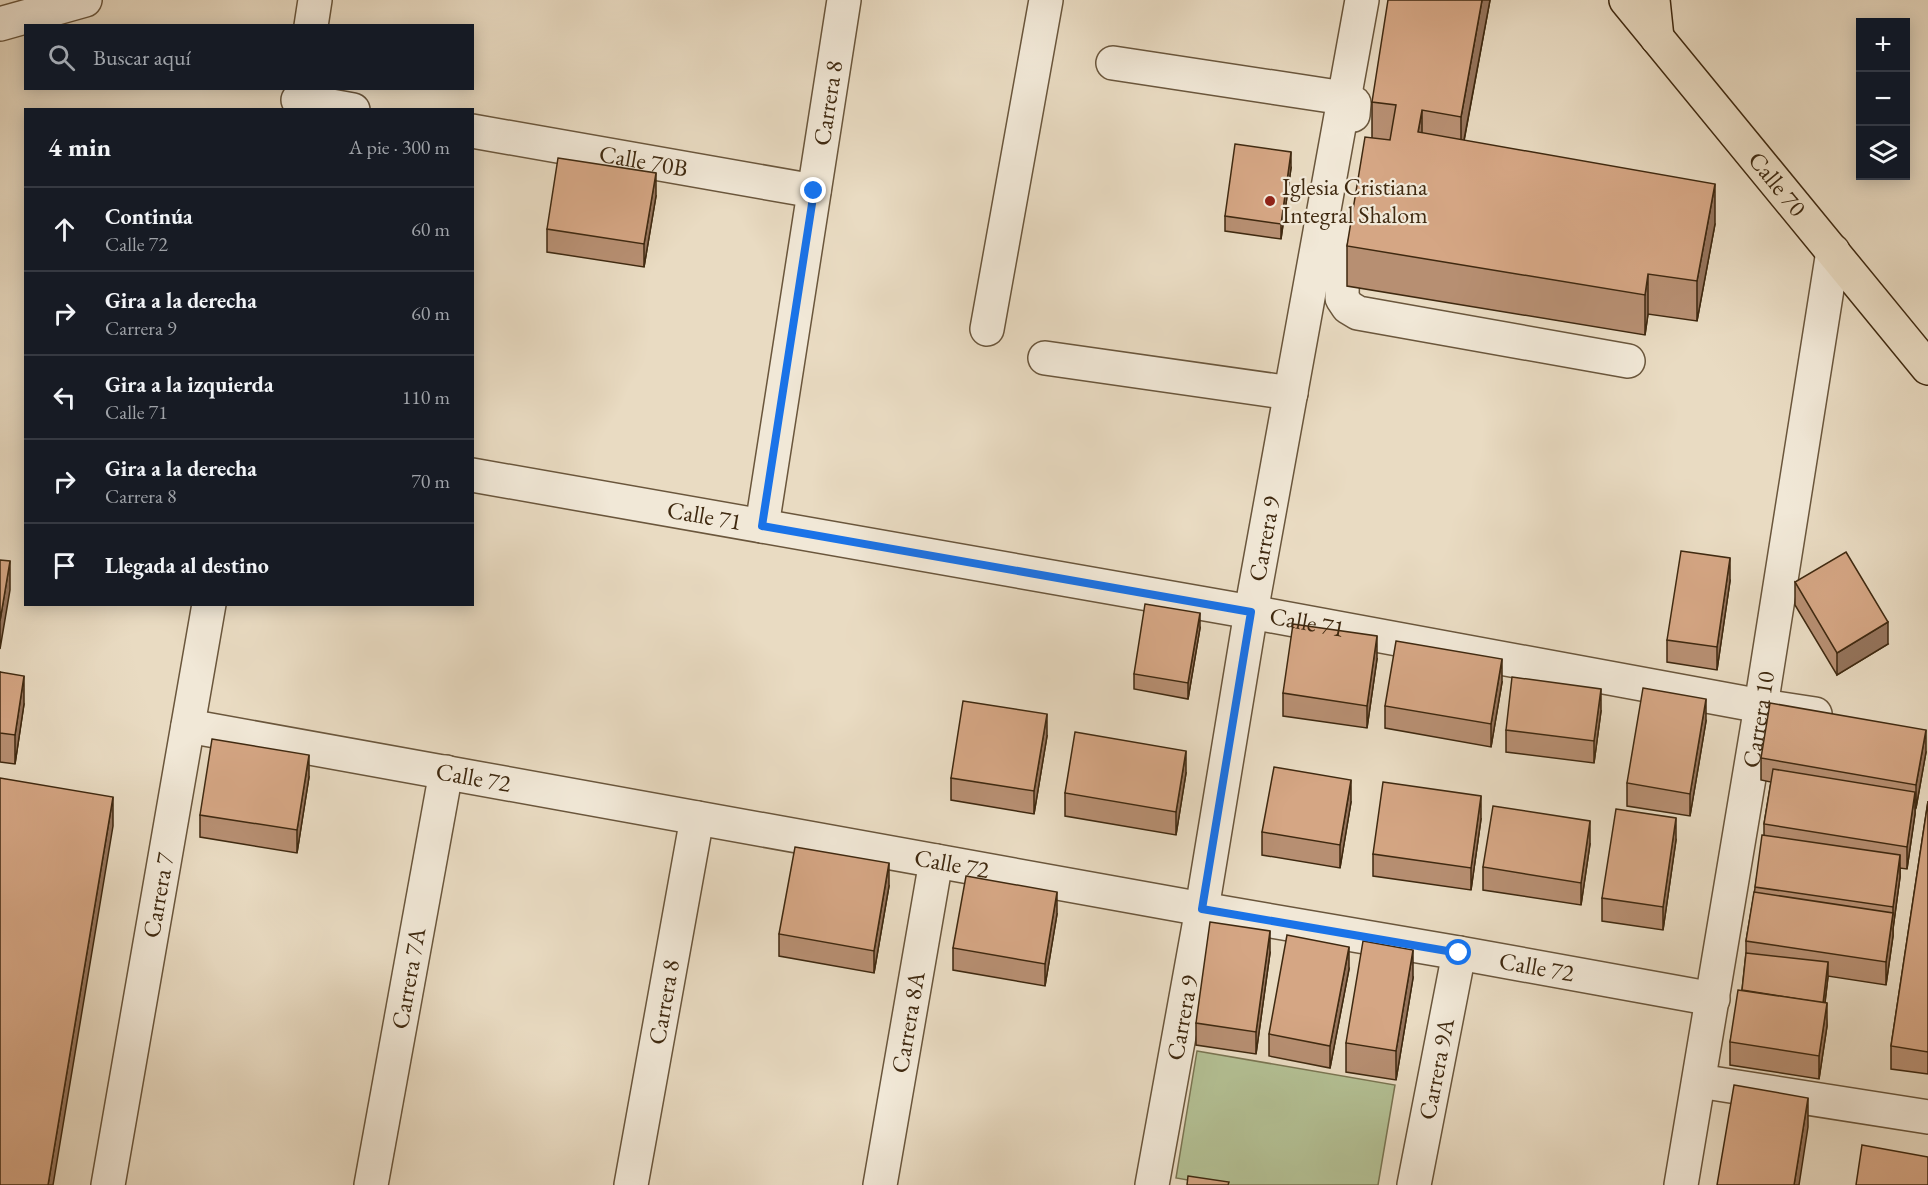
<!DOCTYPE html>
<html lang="es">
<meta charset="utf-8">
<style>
:root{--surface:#171b24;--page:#20242c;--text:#f1f3f6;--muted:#9ea1a6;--line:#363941}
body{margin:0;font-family:"EB Garamond",serif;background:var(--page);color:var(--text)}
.controls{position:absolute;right:18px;top:18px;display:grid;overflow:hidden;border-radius:0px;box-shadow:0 3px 15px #0003}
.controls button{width:54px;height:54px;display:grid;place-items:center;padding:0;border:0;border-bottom:2px solid var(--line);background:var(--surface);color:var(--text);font:30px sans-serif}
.stop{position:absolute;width:18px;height:18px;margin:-14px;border:4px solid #1a73e8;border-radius:50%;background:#fff}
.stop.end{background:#1a73e8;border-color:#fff;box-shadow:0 2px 6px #0008}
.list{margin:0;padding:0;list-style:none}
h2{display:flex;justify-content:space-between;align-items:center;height:78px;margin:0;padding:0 24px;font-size:26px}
h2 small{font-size:20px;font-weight:400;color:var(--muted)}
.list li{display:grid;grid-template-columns:39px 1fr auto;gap:18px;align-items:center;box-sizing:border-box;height:84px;padding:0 24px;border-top:2px solid var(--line)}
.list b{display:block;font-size:22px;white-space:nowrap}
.list p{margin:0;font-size:20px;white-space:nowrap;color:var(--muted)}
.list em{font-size:20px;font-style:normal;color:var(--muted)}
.icon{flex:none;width:33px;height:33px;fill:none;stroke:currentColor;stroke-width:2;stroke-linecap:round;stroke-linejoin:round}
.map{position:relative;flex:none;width:1928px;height:1185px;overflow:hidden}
.search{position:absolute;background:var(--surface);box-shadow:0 3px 15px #0003;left:24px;top:24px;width:450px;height:66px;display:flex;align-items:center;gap:15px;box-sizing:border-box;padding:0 21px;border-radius:0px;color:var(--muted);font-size:22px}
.panel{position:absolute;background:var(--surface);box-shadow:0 3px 15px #0003;left:24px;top:108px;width:450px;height:498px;border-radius:0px}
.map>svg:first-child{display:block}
.green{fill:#b4c195;stroke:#7a7552;stroke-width:1.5}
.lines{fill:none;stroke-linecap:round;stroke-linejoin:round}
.minor-casing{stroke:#6a563c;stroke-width:36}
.major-casing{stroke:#3f2910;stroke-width:36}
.highway-casing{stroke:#3f2910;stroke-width:36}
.minor{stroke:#f1e8d7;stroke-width:33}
.major{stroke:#e9dbc2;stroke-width:33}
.highway{stroke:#e9dbc2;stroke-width:33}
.wall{fill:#b78f72;stroke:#3f2910;stroke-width:1.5}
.shaded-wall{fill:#95745c;stroke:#3f2910;stroke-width:1.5}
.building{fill:#d5a684;stroke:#3f2910;stroke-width:1.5}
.route{stroke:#1a73e8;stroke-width:8}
.poi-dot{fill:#8f2418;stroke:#f1e8d7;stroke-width:2}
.labels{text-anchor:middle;stroke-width:4.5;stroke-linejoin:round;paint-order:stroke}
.street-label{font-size:24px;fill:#3f2910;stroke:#f1e8d7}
.poi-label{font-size:24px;fill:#3f2910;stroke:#f1e8d7;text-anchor:start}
</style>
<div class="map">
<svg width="1928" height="1185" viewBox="0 0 1928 1185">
<rect width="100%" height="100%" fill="#e9dbc2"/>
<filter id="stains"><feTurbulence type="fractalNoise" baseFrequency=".00333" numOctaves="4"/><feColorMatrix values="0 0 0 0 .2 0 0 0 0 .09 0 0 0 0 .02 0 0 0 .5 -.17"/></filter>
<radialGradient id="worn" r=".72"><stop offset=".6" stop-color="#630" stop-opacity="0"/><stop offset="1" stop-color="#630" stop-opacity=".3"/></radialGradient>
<polygon class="green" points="1197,1051 1395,1085 1378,1185 1217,1185 1176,1178"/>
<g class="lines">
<defs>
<g id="minor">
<polyline points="0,24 85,0"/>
<polyline points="311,26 315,0"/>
<polyline points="1113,63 1344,98 1354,103 1353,115"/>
<polyline points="298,100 353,110"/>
<path id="s1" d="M 472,131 L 814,191"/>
<polyline points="1321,227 1343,230 1342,298 1348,307 1358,313 1628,361"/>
<polyline points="987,329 1046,0"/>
<polyline points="1045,358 1291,393"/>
<path id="s2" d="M 472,475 L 1251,612 L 1761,706 L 1815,714"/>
<path id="s3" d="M 762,526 L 844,0"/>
<path id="s4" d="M 188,726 L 1202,909 L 1459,953 L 1713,999"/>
<polyline points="1699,1081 1928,1117"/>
<path id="s5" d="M 108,1185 L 209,604"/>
<path id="s6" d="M 371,1185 L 446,772"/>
<path id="s7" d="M 631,1185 L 697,818"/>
<path id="s8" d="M 880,1185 L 936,861"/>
<path id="s9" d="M 1152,1185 L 1202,909 L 1251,612 L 1362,0"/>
<path id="s10" d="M 1414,1185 L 1459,953"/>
<path id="s11" d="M 1681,1185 L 1761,706 L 1833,251"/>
</g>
<g id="major">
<path id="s12" d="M 1626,0 L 1928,368"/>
</g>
<polyline id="highway" points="1653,0 1657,38"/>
</defs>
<use href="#minor" class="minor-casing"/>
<use href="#major" class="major-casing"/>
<use href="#highway" class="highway-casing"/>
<use href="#minor" class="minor"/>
<use href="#major" class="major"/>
<use href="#highway" class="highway"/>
</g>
<g class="wall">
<polygon points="1490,0 1464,141 1715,224 1697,321 1648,314 1645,335 1347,286 1347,246 1372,138 1372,102"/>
<polygon points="1291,168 1281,239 1225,231 1225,216"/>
<polygon points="656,196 644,267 547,252 547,229"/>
<polygon points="1730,581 1717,670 1667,662 1667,640"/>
<polygon points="1795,582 1888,644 1837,675 1795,605"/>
<polygon points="1200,628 1188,699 1134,689 1134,674"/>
<polygon points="1377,659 1367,728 1283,716 1283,693"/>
<polygon points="0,672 24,704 15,764 0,762"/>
<polygon points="1502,682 1491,747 1385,728 1385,706"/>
<polygon points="1601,711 1594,763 1506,752 1506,730"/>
<polygon points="1706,721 1690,816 1627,806 1627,783"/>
<polygon points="1047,736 1034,814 951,800 951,778"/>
<polygon points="1926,752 1916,808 1915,807 1915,814 1907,869 1900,868 1900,877 1893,929 1893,936 1886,985 1828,976 1825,1003 1827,1026 1819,1079 1730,1065 1730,1042 1742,990 1746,953 1746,941 1764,835 1764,824 1771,782 1761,780 1761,758"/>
<polygon points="1186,773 1176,835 1065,816 1065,793"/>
<polygon points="309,777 297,853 200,837 200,815"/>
<polygon points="1928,801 1928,1074 1891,1069 1891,1046"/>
<polygon points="1351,802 1340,868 1262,855 1262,832"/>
<polygon points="1481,819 1471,890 1373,876 1373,854"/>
<polygon points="1676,840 1663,930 1602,921 1602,898"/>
<polygon points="1590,844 1581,905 1483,890 1483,867"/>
<polygon points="889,886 874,973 779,956 779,934"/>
<polygon points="1057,914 1045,986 953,970 953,948"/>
<polygon points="1270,953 1256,1054 1196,1045 1196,1023"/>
<polygon points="1349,969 1330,1068 1269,1056 1269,1034"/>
<polygon points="1413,978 1396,1080 1346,1072 1346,1043"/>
</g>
<g class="shaded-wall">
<polygon points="1482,0 1490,0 1461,156 1461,117"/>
<polygon points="1422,110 1422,150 1418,132"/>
<polygon points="1291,152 1291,168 1281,239 1281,224"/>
<polygon points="656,173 656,196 644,267 644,244"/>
<polygon points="1715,184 1715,224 1697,321 1697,281"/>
<polygon points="1648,274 1648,314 1645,335 1645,295"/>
<polygon points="1730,558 1730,581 1717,670 1717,647"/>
<polygon points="10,561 10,590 0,649 0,621"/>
<polygon points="1200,613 1200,628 1188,699 1188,683"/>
<polygon points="1888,622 1888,644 1837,675 1837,653"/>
<polygon points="1377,636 1377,659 1367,728 1367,706"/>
<polygon points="1502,659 1502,682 1491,747 1491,724"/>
<polygon points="24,676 24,704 15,764 15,735"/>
<polygon points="1601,689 1601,711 1594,763 1594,741"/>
<polygon points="1706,699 1706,721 1690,816 1690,794"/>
<polygon points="1047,714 1047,736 1034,814 1034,791"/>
<polygon points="1926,730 1926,752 1916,808 1916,785"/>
<polygon points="1186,751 1186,773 1176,835 1176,812"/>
<polygon points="309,755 309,777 297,853 297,830"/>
<polygon points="1351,780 1351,802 1340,868 1340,845"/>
<polygon points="1915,792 1915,814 1907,869 1907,847"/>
<polygon points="1481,796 1481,819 1471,890 1471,868"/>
<polygon points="113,797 113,826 53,1185 48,1185"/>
<polygon points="1676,818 1676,840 1663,930 1663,907"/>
<polygon points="1590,821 1590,844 1581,905 1581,883"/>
<polygon points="1900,855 1900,877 1893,929 1893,936 1886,985 1886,962 1893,914 1893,907"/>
<polygon points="889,863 889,886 874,973 874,951"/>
<polygon points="1057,892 1057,914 1045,986 1045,964"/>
<polygon points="1270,931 1270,953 1256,1054 1256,1032"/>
<polygon points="1349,947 1349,969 1330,1068 1330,1046"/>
<polygon points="1413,950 1413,978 1396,1080 1396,1051"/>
<polygon points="1828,962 1828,977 1823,1018 1823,1003"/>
<polygon points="1827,1003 1827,1026 1819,1079 1819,1056"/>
<polygon points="1808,1098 1808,1127 1799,1185 1794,1185"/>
</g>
<g class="building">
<polygon points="1388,0 1482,0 1461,117 1422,110 1418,132 1715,184 1697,281 1648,274 1645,295 1347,246 1365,137 1390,140 1396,105 1372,102"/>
<polygon points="1235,144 1291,152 1281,224 1225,216"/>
<polygon points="558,158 656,173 644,244 547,229"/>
<polygon points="1681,551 1730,558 1717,647 1667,640"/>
<polygon points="1846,552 1888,622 1837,653 1795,582"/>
<polygon points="0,560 10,561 0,621"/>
<polygon points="1145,604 1200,613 1188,683 1134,674"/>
<polygon points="1293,624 1377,636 1367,706 1283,693"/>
<polygon points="1396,641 1502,659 1491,724 1385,706"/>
<polygon points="0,672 24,676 15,735 0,733"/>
<polygon points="1512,677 1601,689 1594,741 1506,730"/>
<polygon points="1643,688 1706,699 1690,794 1627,783"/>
<polygon points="963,701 1047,714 1034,791 951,778"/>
<polygon points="1770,703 1926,730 1916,785 1761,758"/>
<polygon points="1075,732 1186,751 1176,812 1065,793"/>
<polygon points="212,739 309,755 297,830 200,815"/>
<polygon points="1274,767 1351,780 1340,845 1262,832"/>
<polygon points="1773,769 1915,792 1907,847 1764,824"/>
<polygon points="0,778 113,797 48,1185 0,1185"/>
<polygon points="1383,782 1481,796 1471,868 1373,854"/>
<polygon points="1928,801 1928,1052 1891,1046"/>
<polygon points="1493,806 1590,821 1581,883 1483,867"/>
<polygon points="1616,809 1676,818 1663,907 1602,898"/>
<polygon points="1762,835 1900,855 1893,907 1755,887"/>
<polygon points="795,847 889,863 874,951 779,934"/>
<polygon points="966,876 1057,892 1045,964 953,948"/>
<polygon points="1754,892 1893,913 1886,962 1746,941"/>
<polygon points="1210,922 1270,931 1256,1032 1196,1023"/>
<polygon points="1287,935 1349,947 1330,1046 1269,1034"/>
<polygon points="1363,941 1413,950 1396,1051 1346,1043"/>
<polygon points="1746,953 1828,962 1823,1003 1742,990"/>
<polygon points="1738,990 1827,1003 1819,1056 1730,1042"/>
<polygon points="1734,1085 1808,1098 1794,1185 1717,1185"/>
<polygon points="1862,1145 1928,1157 1928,1185 1856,1185"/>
<polygon points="1188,1176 1229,1182 1228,1185 1187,1185"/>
</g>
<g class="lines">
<polyline class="route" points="814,191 762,526 1251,612 1202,909 1459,953"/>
</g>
<circle class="poi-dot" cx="1270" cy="201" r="6"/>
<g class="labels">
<g class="street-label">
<text dy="8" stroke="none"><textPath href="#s3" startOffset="428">Carrera 8</textPath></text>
<text dy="8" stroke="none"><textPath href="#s1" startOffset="174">Calle 70B</textPath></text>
<text dy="8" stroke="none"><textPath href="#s12" startOffset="238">Calle 70</textPath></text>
<text dy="8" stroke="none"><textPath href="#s2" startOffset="236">Calle 71</textPath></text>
<text dy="8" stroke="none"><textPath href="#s9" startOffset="656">Carrera 9</textPath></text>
<text dy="8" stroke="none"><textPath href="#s2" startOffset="848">Calle 71</textPath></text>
<text dy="8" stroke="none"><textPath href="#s11" startOffset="472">Carrera 10</textPath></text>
<text dy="8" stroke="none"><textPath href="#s4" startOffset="290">Calle 72</textPath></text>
<text dy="8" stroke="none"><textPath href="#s4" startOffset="776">Calle 72</textPath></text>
<text dy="8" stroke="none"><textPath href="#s5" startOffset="294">Carrera 7</textPath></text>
<text dy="8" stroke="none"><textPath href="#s4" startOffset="1370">Calle 72</textPath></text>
<text dy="8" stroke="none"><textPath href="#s6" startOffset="210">Carrera 7A</textPath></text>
<text dy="8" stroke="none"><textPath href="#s7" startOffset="186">Carrera 8</textPath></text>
<text dy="8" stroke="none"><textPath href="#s9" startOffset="170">Carrera 9</textPath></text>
<text dy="8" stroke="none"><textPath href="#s8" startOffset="165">Carrera 8A</textPath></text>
<text dy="8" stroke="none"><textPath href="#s10" startOffset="118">Carrera 9A</textPath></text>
</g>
<g class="poi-label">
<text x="1282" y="195">Iglesia Cristiana<tspan x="1282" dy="28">Integral Shalom</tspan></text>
</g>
</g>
<rect width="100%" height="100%" filter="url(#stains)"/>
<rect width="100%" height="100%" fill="url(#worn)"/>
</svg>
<div class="controls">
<button>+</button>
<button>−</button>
<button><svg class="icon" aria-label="layers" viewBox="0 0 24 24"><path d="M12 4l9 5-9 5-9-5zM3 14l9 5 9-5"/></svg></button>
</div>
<div class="stop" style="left:1459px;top:953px"></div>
<div class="stop end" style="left:814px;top:191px"></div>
<div class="search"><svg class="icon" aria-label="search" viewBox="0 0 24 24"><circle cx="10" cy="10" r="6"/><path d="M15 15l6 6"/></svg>Buscar aquí</div>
<section class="panel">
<h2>4 min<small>A pie · 300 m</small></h2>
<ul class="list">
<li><svg class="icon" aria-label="ahead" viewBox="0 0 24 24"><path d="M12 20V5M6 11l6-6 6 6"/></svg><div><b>Continúa</b><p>Calle 72</p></div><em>60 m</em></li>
<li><svg class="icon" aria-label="right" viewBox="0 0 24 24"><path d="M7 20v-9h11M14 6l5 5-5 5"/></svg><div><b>Gira a la derecha</b><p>Carrera 9</p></div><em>60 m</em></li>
<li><svg class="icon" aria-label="left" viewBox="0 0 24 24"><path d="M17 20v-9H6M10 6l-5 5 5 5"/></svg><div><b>Gira a la izquierda</b><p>Calle 71</p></div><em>110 m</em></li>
<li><svg class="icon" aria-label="right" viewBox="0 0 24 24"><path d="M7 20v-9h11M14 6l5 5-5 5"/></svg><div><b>Gira a la derecha</b><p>Carrera 8</p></div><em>70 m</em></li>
<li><svg class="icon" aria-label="arrive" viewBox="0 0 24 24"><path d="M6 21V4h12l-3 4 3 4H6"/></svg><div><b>Llegada al destino</b></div></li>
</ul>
</section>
</div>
